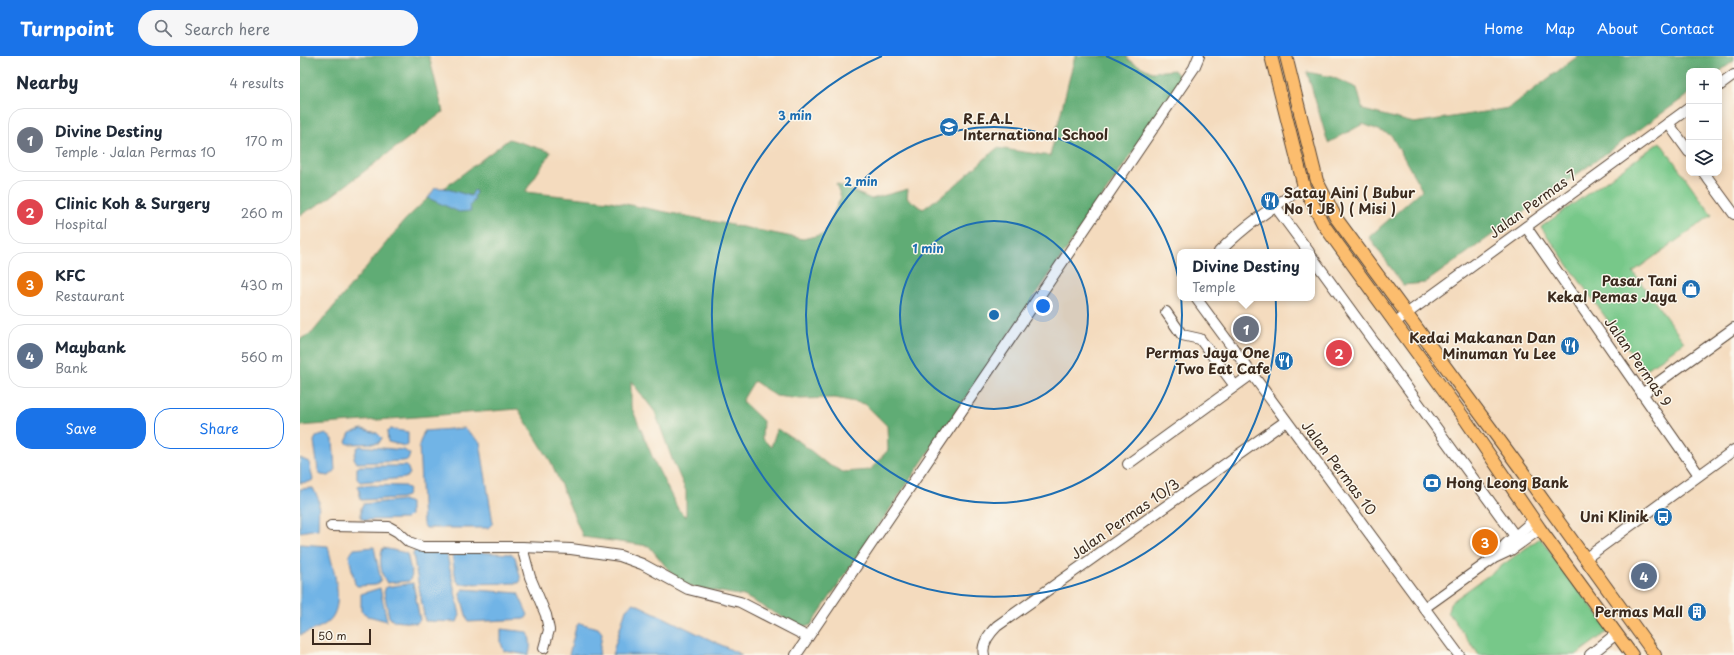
<!DOCTYPE html>
<meta charset="utf-8">
<style>
:root{--surface:#fff;--page:#f6f6f7;--text:#1f2937;--muted:#747a83;--line:#e0e1e3;--accent:#1a73e8}
body{margin:0;font-family:"Playpen Sans",sans-serif;background:var(--page);color:var(--text)}
.controls{position:absolute;right:12px;top:12px;display:grid;overflow:hidden;border-radius:8px;box-shadow:0 2px 10px #0003}
.controls button{width:36px;height:36px;display:grid;place-items:center;padding:0;border:0;border-bottom:1px solid var(--line);background:var(--surface);color:var(--text);font:20px sans-serif}
.scale{position:absolute;left:12px;bottom:10px;width:59px;box-sizing:border-box;padding-left:4px;border:2px solid #3b2a1e;border-top:0;font-size:11px;line-height:14px;white-space:nowrap;color:#3b2a1e;-webkit-text-stroke:3px #fbf7ec;paint-order:stroke}
.you{position:absolute;left:743px;top:250px;width:14px;height:14px;margin:-10px;border:3px solid #fff;border-radius:50%;background:#1a73e8;box-shadow:0 0 0 6px #1a73e833}
.badge{display:grid;place-items:center;width:26px;height:26px;border-radius:50%;background:var(--accent);color:#fff;font-size:13px;font-weight:700}
.pin{position:absolute;translate:-50% -50%;border:2px solid #fff;box-shadow:0 1px 4px #0006}
.popup{position:absolute;left:877px;top:193px;width:138px;height:52px;box-sizing:border-box;display:grid;place-content:center;border-radius:8px;background:var(--surface);filter:drop-shadow(0 1px 3px #0005);font-size:13px;white-space:nowrap;color:var(--muted)}
.popup b{font-size:15px;color:var(--text)}
.popup::after{content:'';position:absolute;left:50%;top:100%;margin-left:-8px;border:8px solid transparent;border-top-color:var(--surface)}
.list{margin:0;padding:0;list-style:none}
h2{display:flex;justify-content:space-between;align-items:center;height:52px;margin:0;padding:0 16px;font-size:17px}
h2 small{font-size:13px;font-weight:400;color:var(--muted)}
.list li{display:grid;grid-template-columns:26px 1fr auto;gap:12px;align-items:center;box-sizing:border-box;height:64px;margin:0 8px 8px;padding:0 8px;border:1px solid var(--line);border-radius:16px}
.list b{display:block;font-size:15px;white-space:nowrap}
.list p{margin:0;font-size:13px;white-space:nowrap;color:var(--muted)}
.list em{font-size:13px;font-style:normal;color:var(--muted)}
.actions{display:flex;gap:8px;padding:12px 16px}
.actions a{flex:1;padding:9px 0;border:1px solid var(--accent);border-radius:16px;text-align:center;font-size:14px;color:var(--accent)}
.actions .main{background:var(--accent);color:#fff}
.icon{flex:none;width:22px;height:22px;fill:none;stroke:currentColor;stroke-width:2;stroke-linecap:round;stroke-linejoin:round}
.map{position:relative;flex:none;width:1434px;height:599px;overflow:hidden}
header{display:flex;align-items:center;gap:24px;box-sizing:border-box;height:56px;padding:0 20px;background:var(--accent);color:#fff}
header strong{font-size:19px}
nav{display:flex;gap:22px;margin-inline-start:auto;font-size:14px}
.search{width:280px;height:36px;background:var(--page);display:flex;align-items:center;gap:10px;box-sizing:border-box;padding:0 14px;border-radius:22px;color:var(--muted);font-size:15px}
main{display:flex}
aside{flex:1;background:var(--surface)}
.map>svg:first-child{display:block}
.green{fill:#77c889;stroke:#597954}
.forest{fill:#61ac75;stroke:#4e6b4a;fill-rule:evenodd}
.water{fill:#71b4e6;stroke:#566f82}
.lines{fill:none;stroke-linecap:round;stroke-linejoin:round}
.minor-casing{stroke:#574536;stroke-width:12}
.major-casing{stroke:#574536;stroke-width:14}
.minor{stroke:#fff;stroke-width:10}
.major{stroke:#fcbd6e;stroke-width:12}
.ring{fill:none;stroke:#1f6fb2;stroke-width:2}
.labels{text-anchor:middle;stroke-width:3;stroke-linejoin:round;paint-order:stroke}
.poi-label{font-size:14px;font-weight:bold;fill:#3b2a1e;stroke:#fbf7ec;text-anchor:end}
.street-label{font-size:14px;fill:#3b2a1e;stroke:#fbf7ec}
.centre{fill:#1f6fb2;stroke:#fbf7ec;stroke-width:2}
.ring-label{font-size:12px;text-anchor:middle;font-weight:bold;fill:#1f6fb2;stroke:#fbf7ec;stroke-width:3;stroke-linejoin:round;paint-order:stroke}
</style>
<header>
<strong>Turnpoint</strong>
<div class="search"><svg class="icon" aria-label="search" viewBox="0 0 24 24"><circle cx="10" cy="10" r="6"/><path d="M15 15l6 6"/></svg>Search here</div>
<nav><a>Home</a><a>Map</a><a>About</a><a>Contact</a></nav>
</header>
<main>
<aside>
<h2>Nearby<small>4 results</small></h2>
<ul class="list">
<li><span class="badge" style="background:#6b7280">1</span><div><b>Divine Destiny</b><p>Temple · Jalan Permas 10</p></div><em>170 m</em></li>
<li><span class="badge" style="background:#e0444e">2</span><div><b>Clinic Koh &amp; Surgery</b><p>Hospital</p></div><em>260 m</em></li>
<li><span class="badge" style="background:#e8710a">3</span><div><b>KFC</b><p>Restaurant</p></div><em>430 m</em></li>
<li><span class="badge" style="background:#5c6f8a">4</span><div><b>Maybank</b><p>Bank</p></div><em>560 m</em></li>
</ul>
<div class="actions"><a class="main">Save</a><a>Share</a></div>
</aside>
<div class="map">
<svg width="1434" height="599" viewBox="0 0 1434 599">
<rect width="100%" height="100%" fill="#fbf7ec"/>
<filter id="ink" filterUnits="userSpaceOnUse"><feTurbulence type="fractalNoise" baseFrequency=".025" numOctaves="2"/><feDisplacementMap in="SourceGraphic" scale="8" xChannelSelector="R" yChannelSelector="G"/><feConvolveMatrix kernelMatrix="1 2 1 2 8 2 1 2 1" color-interpolation-filters="sRGB"/></filter>
<filter id="wash" filterUnits="userSpaceOnUse"><feTurbulence type="fractalNoise" baseFrequency=".012" numOctaves="4" result="noise"/><feDisplacementMap in="SourceGraphic" scale="16" xChannelSelector="R" yChannelSelector="G"/><feGaussianBlur stdDeviation="0.9" result="paint"/><feColorMatrix in="noise" values="0 0 0 0 0 0 0 0 0 0 0 0 0 0 0 0 0 1.4 0 .05"/><feComposite in="paint" operator="in"/></filter>
<g filter="url(#wash)">
<rect width="100%" height="100%" fill="#f4dbbe"/>
<g class="green">
<polygon points="1360,86 1412,159 1333,216 1384,286 1344,315 1241,171"/>
<polygon points="1240,482 1308,572 1307,576 1276,599 1179,599 1148,556 1150,547"/>
</g>
<g class="forest">
<polygon points="0,0 129,0 143,56 25,145 0,159"/>
<path d="M 775,0 L 827,0 L 828,4 L 852,16 L 874,14 L 882,24 L 511,569 L 502,572 L 444,540 L 381,529 L 349,490 L 283,481 L 251,406 L 218,353 L 0,370 L 0,283 L 12,277 L 105,164 L 128,142 L 170,150 L 176,136 L 175,134 L 171,140 L 144,132 L 209,83 L 251,96 L 225,136 L 310,145 L 503,183 L 524,178 L 541,141 L 536,128 L 571,143 L 608,133 L 607,142 L 623,153 L 653,131 L 697,92 L 750,100 ZM 331,325 L 355,356 L 372,403 L 386,435 L 386,461 L 378,453 L 355,407 L 331,350 ZM 454,325 L 476,340 L 500,343 L 535,342 L 565,348 L 587,370 L 588,394 L 570,414 L 543,416 L 527,408 L 500,386 L 477,373 L 471,391 L 462,382 L 463,365 L 442,345 Z"/>
<polygon points="1278,0 1434,0 1434,5 1419,16 1389,15 1389,38 1125,227 1103,229 1069,181 1122,134 1091,79 1063,68 1028,87 1007,16 1032,21 1057,32 1063,54 1114,67 1209,52"/>
</g>
<g class="water">
<polygon points="135,132 144,132 171,140 174,134 176,136 174,141 175,143 170,150 171,155 159,156 128,142"/>
<polygon points="164,372 180,386 193,467 188,472 126,472 123,468 119,389 124,375"/>
<polygon points="62,373 77,377 82,382 79,387 48,388 46,386 50,377"/>
<polygon points="90,373 108,376 108,389 105,390 88,386 87,376"/>
<polygon points="26,378 33,383 35,415 29,420 21,419 18,414 14,385 16,381"/>
<polygon points="60,390 104,394 110,398 108,404 103,405 57,407 54,402 57,392"/>
<polygon points="0,402 9,406 13,424 9,426 0,427"/>
<polygon points="60,410 107,410 110,418 105,422 60,426 57,423 57,412"/>
<polygon points="60,429 105,430 109,434 107,440 101,442 63,444 61,444 58,430"/>
<polygon points="13,432 19,444 18,473 0,476 0,433"/>
<polygon points="103,444 110,447 110,459 106,463 65,464 61,462 61,452 63,448"/>
<path d="M 0,488 L 28,490 C 32,511 47,550 28,566 C 21,572 9,575 0,579 Z"/>
<polygon points="74,491 81,525 76,529 57,530 55,528 49,500 54,493"/>
<path d="M 83,492 L 102,496 L 107,498 L 112,519 L 109,525 L 87,527 C 80,518 79,502 83,492 Z"/>
<polygon points="115,494 144,495 147,499 160,559 157,566 125,565 113,498"/>
<polygon points="155,495 212,498 215,501 221,524 219,527 160,528 156,524 152,499"/>
<polygon points="113,527 120,564 117,567 93,565 89,561 84,536 86,531"/>
<polygon points="80,532 87,565 68,560 61,555 61,538"/>
<polygon points="163,533 218,537 228,559 225,563 168,566 160,537"/>
<polygon points="334,547 442,599 312,599 326,553"/>
<polygon points="279,567 298,572 302,577 299,599 269,599 276,571"/>
<path d="M 201,573 L 228,576 C 230,582 232,593 228,599 L 204,595 L 201,587 Z"/>
</g>
</g>
<g filter="url(#ink)">
<g class="lines">
<defs>
<g id="minor">
<polyline points="1419,30 1434,19"/>
<polyline points="1368,67 1389,96"/>
<polyline points="1404,117 1434,158"/>
<polyline points="975,150 1009,196"/>
<polyline points="1226,171 1399,419"/>
<path d="M 919,196 C 944,170 974,150 1004,131"/>
<polyline points="1012,201 1215,480"/>
<polyline points="896,242 1159,599"/>
<polyline points="866,256 882,279 900,283 935,330"/>
<polyline points="1094,267 1389,52"/>
<polyline points="1342,338 1434,272"/>
<polyline points="828,408 952,318"/>
<polyline points="31,470 89,471 98,476 109,486 122,491 222,491 271,493 320,500 342,508 388,533 440,546 508,581"/>
<polyline points="222,491 230,521 246,559 249,574 244,592"/>
<polyline points="1196,499 1206,488 1234,464"/>
<polyline points="1286,502 1434,394"/>
<polyline points="1124,552 1194,502 1211,494 1240,473"/>
<polyline points="496,599 894,12 899,0"/>
<path d="M 684,599 C 681,588 690,577 697,570 L 986,365"/>
<polyline points="1290,599 1316,578"/>
</g>
<g id="major">
<polyline points="971,0 1004,131 1023,168 1167,366 1240,473 1332,599"/>
<polyline points="986,0 1017,125 1036,162 1223,416 1355,599"/>
</g>
</defs>
<use href="#minor" class="minor-casing"/>
<use href="#major" class="major-casing"/>
<use href="#minor" class="minor"/>
<use href="#major" class="major"/>
</g>
</g>
<circle cx="694" cy="259" r="94" fill="#1f6fb2" fill-opacity=".12"/>
<g class="ring">
<circle cx="694" cy="259" r="94"/>
<circle cx="694" cy="259" r="188"/>
<path d="M806 0A282 282 0 1 1 582 0"/>
</g>
<defs>
<symbol id="school-disc" viewBox="-11 -11 22 22"><circle r="9.5" fill="#1f6fb2" stroke="#fbf7ec"/><path d="M0-5L7-2L0 1L-7-2ZM-4 1L0 2.5L4 1V4Q0 6-4 4Z" fill="#fff"/></symbol>
<symbol id="restaurant-disc" viewBox="-11 -11 22 22"><circle r="9.5" fill="#1f6fb2" stroke="#fbf7ec"/><path d="M-5-6h1v4h1v-4h1v4h1v-4h1v5L-1.5 .5V6h-2V.5L-5-1ZM5-6V6H3V1.5H1.5Q1.5-4 5-6Z" fill="#fff"/></symbol>
<symbol id="shop-disc" viewBox="-11 -11 22 22"><circle r="9.5" fill="#1f6fb2" stroke="#fbf7ec"/><path d="M-5-2.5h2.3a2.7 3.5 0 0 1 5.4 0H5L5.5 6h-11ZM-1.5-2.5h3a1.5 2.3 0 0 0-3 0Z" fill="#fff"/></symbol>
<symbol id="bank-disc" viewBox="-11 -11 22 22"><circle r="9.5" fill="#1f6fb2" stroke="#fbf7ec"/><path d="M-6-4H6V4H-6ZM0-2.3a2.3 2.3 0 1 0 0 4.6a2.3 2.3 0 1 0 0-4.6Z" fill="#fff"/></symbol>
<symbol id="bus-disc" viewBox="-11 -11 22 22"><circle r="9.5" fill="#1f6fb2" stroke="#fbf7ec"/><path d="M-5-6H5V4H4V6H2V4H-2V6H-4V4H-5ZM-3.5-4V0h7V-4ZM-3.5 1.2v1.5H-2V1.2ZM2 1.2v1.5H3.5V1.2Z" fill="#fff"/></symbol>
<symbol id="building-disc" viewBox="-11 -11 22 22"><circle r="9.5" fill="#1f6fb2" stroke="#fbf7ec"/><path d="M-4-6H4V6H1V3H-1V6H-4ZM-2.5-4.3h1.7v1.8h-1.7ZM.8-4.3h1.7v1.8H.8ZM-2.5-1h1.7V.8h-1.7ZM.8-1h1.7V.8H.8Z" fill="#fff"/></symbol>
</defs>
<g fill-rule="evenodd">
<use href="#school-disc" x="638" y="60" width="22" height="22"/>
<use href="#restaurant-disc" x="959" y="134" width="22" height="22"/>
<use href="#shop-disc" x="1380" y="222" width="22" height="22"/>
<use href="#restaurant-disc" x="1259" y="279" width="22" height="22"/>
<use href="#restaurant-disc" x="973" y="294" width="22" height="22"/>
<use href="#bank-disc" x="1121" y="416" width="22" height="22"/>
<use href="#bus-disc" x="1352" y="450" width="22" height="22"/>
<use href="#building-disc" x="1386" y="545" width="22" height="22"/>
</g>
<g class="labels">
<g class="poi-label">
<text x="663" y="68" text-anchor="start">R.E.A.L<tspan x="663" dy="16">International School</tspan></text>
<text x="984" y="142" text-anchor="start">Satay Aini ( Bubur<tspan x="984" dy="16">No 1 JB ) ( Misi )</tspan></text>
<text x="1377" y="230">Pasar Tani<tspan x="1377" dy="16">Kekal Pemas Jaya</tspan></text>
<text x="1256" y="287">Kedai Makanan Dan<tspan x="1256" dy="16">Minuman Yu Lee</tspan></text>
<text x="970" y="302">Permas Jaya One<tspan x="970" dy="16">Two Eat Cafe</tspan></text>
<text x="1146" y="432" text-anchor="start">Hong Leong Bank</text>
<text x="1349" y="466">Uni Klinik</text>
<text x="1383" y="561">Permas Mall</text>
</g>
<g class="street-label">
<text transform="translate(1233 148) rotate(-36)" y="5">Jalan Permas 7</text>
<text transform="translate(1338 306) rotate(55)" y="5">Jalan Permas 9</text>
<text transform="translate(1039 412) rotate(53)" y="5">Jalan Permas 10</text>
<text transform="translate(825 463) rotate(-35)" y="5">Jalan Permas 10/3</text>
</g>
</g>
<circle cx="694" cy="259" r="6" class="centre"/>
<g class="ring-label">
<text x="495" y="64">3 min</text>
<text x="561" y="130">2 min</text>
<text x="628" y="197">1 min</text>
</g>
</svg>
<div class="controls">
<button>+</button>
<button>−</button>
<button><svg class="icon" aria-label="layers" viewBox="0 0 24 24"><path d="M12 4l9 5-9 5-9-5zM3 14l9 5 9-5"/></svg></button>
</div>
<div class="scale">50 m</div>
<div class="you"></div>
<div class="pin badge" style="left:946px;top:273px;background:#6b7280">1</div>
<div class="popup"><b>Divine Destiny</b>Temple</div>
<div class="pin badge" style="left:1039px;top:297px;background:#e0444e">2</div>
<div class="pin badge" style="left:1185px;top:486px;background:#e8710a">3</div>
<div class="pin badge" style="left:1344px;top:520px;background:#5c6f8a">4</div>
</div>
</main>
